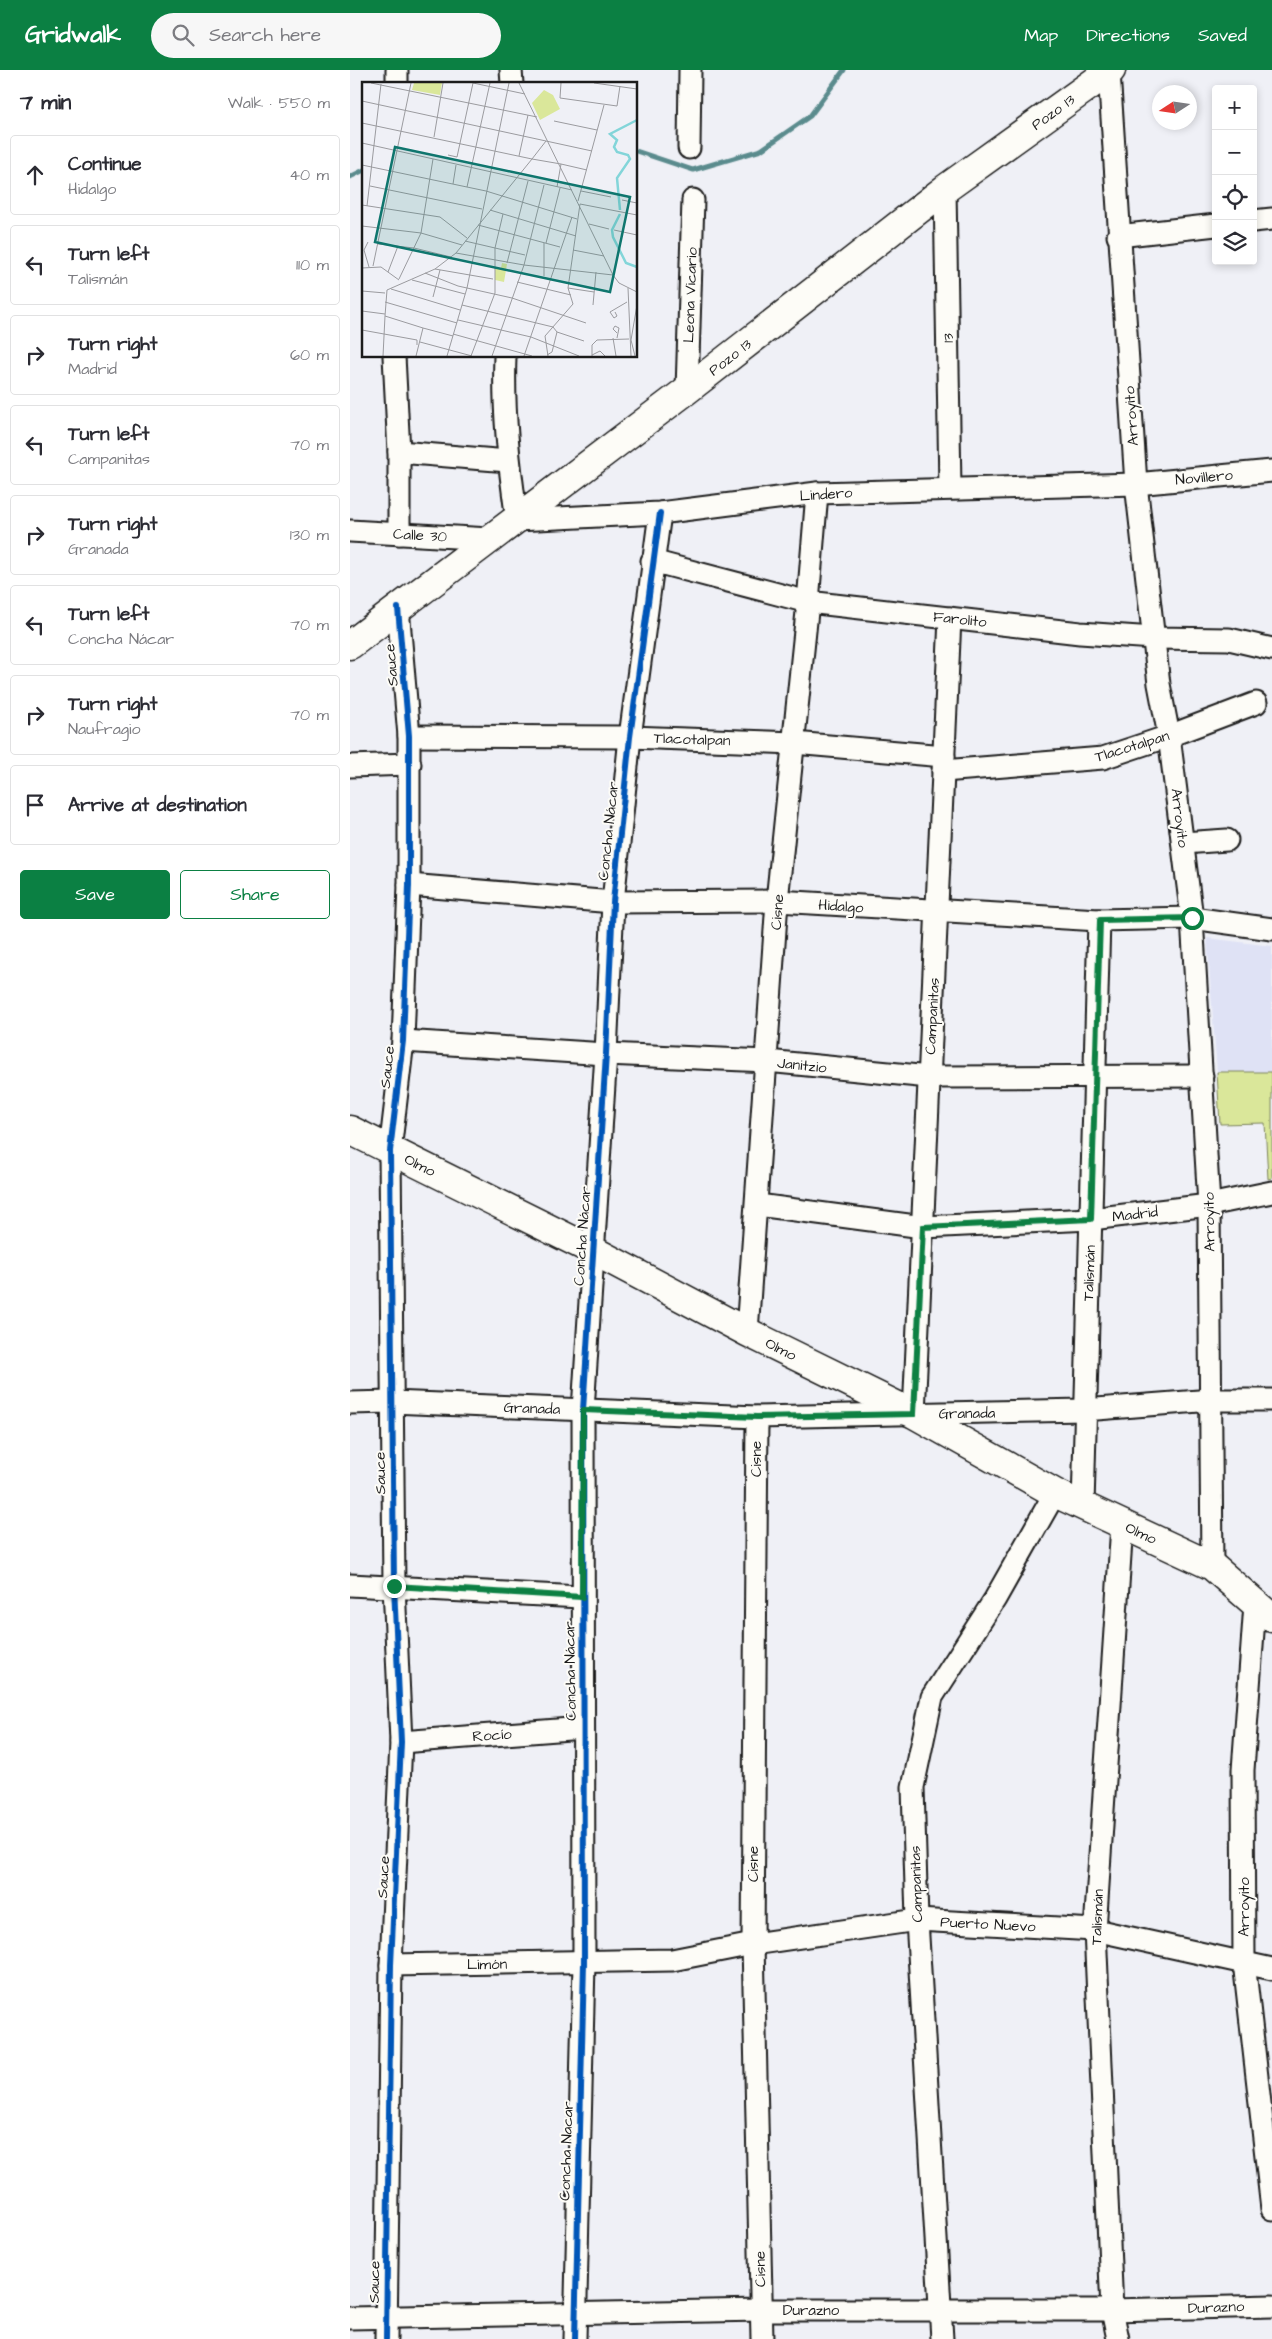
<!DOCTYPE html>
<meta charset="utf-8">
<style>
:root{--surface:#fff;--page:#f7f7f7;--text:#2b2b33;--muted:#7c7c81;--line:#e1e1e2;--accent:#0b8043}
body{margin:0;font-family:"Architects Daughter",sans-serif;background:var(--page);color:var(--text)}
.controls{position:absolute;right:15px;top:15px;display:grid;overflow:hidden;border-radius:5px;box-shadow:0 2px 8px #0003}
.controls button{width:45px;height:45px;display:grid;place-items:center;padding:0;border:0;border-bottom:1px solid var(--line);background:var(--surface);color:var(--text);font:25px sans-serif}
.compass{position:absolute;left:802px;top:15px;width:45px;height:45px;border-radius:50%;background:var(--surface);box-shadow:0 2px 8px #0003;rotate:258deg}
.stop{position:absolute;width:15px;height:15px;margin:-11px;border:4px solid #0b8043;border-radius:50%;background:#fff}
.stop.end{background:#0b8043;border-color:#fff;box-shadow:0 1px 5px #0008}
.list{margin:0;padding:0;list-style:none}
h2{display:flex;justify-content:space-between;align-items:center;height:65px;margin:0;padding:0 20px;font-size:21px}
h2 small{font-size:16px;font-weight:400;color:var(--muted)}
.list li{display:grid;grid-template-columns:32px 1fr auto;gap:15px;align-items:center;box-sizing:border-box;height:80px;margin:0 10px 10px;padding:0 10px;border:1px solid var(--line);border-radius:5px}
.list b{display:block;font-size:19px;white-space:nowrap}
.list p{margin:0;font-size:16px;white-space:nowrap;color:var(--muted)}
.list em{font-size:16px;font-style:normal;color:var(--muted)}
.actions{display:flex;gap:10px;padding:15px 20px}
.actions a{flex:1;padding:11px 0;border:1px solid var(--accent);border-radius:5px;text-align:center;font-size:18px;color:var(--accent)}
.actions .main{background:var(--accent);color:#fff}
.icon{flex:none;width:28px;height:28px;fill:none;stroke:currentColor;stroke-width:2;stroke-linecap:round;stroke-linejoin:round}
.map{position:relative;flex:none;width:922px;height:2269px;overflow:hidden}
header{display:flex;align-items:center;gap:30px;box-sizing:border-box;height:70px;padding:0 25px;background:var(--accent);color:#fff}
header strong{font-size:24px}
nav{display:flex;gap:28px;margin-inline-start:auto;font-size:18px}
.search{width:350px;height:45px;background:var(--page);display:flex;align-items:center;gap:12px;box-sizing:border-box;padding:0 18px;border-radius:28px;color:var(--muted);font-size:19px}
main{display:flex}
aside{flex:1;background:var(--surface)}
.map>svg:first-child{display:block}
.built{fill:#dfe2f5}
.green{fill:#dae79a;stroke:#7b825b}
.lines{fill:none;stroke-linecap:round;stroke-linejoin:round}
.stream{stroke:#5a8b8d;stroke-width:5}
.minor-casing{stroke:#1c1c1c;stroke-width:25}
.secondary-casing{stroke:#1c1c1c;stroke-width:31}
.minor{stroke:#fdfcf7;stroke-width:21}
.secondary{stroke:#fdfcf7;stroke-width:28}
.cycleway-casing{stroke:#fdfcf7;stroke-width:9}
.cycleway{stroke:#0057b8;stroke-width:6}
.route{stroke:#0b8043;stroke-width:6}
.labels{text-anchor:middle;stroke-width:4;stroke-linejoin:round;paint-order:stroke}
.street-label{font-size:15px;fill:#1c1c1c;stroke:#fdfcf7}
.inset-river{fill:none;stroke:#83d5d9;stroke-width:2.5}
.inset-road{fill:none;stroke:#9b9b9f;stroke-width:1}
.view{fill:#0f766e;fill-opacity:0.15;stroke:#0f766e;stroke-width:2.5}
.inset-edge{fill:none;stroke:#1c1c1c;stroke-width:2.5}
</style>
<header>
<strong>Gridwalk</strong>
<div class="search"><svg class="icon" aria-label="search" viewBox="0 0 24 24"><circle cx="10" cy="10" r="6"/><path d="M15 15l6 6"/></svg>Search here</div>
<nav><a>Map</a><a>Directions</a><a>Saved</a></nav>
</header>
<main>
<aside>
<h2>7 min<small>Walk · 550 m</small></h2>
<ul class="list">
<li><svg class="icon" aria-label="ahead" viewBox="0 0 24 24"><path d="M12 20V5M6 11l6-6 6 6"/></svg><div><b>Continue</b><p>Hidalgo</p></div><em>40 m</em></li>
<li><svg class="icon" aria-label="left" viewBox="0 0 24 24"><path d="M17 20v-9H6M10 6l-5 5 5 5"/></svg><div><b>Turn left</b><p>Talismán</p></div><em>110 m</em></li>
<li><svg class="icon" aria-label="right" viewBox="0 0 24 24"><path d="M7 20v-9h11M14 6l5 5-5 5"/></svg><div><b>Turn right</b><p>Madrid</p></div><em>60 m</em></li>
<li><svg class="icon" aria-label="left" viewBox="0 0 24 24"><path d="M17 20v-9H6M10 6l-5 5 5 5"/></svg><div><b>Turn left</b><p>Campanitas</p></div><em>70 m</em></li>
<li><svg class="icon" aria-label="right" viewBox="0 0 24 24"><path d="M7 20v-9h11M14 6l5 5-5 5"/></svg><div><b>Turn right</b><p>Granada</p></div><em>130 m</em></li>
<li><svg class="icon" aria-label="left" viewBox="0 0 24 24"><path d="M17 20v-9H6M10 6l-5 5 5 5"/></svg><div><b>Turn left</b><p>Concha Nácar</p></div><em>70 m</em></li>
<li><svg class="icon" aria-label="right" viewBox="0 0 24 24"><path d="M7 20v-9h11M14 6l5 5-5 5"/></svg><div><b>Turn right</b><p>Naufragio</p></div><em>70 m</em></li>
<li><svg class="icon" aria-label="arrive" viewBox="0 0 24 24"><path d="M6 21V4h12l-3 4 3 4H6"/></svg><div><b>Arrive at destination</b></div></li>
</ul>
<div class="actions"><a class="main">Save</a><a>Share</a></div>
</aside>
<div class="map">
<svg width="922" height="2269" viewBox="0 0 922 2269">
<rect width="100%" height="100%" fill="#eff0f6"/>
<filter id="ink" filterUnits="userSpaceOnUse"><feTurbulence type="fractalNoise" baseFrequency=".02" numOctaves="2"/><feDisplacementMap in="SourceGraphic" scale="10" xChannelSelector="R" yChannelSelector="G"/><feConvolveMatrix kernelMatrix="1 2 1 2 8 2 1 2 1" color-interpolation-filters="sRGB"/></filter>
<g filter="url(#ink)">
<polygon class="built" points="857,868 922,876 922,1002 867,1002"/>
<polygon class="green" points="867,1002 922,1002 922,1108 918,1109 915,1053 870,1054"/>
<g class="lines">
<g class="stream">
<polyline points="286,81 343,100 411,80 460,46 494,0"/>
<polyline points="0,107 14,100"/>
</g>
<defs>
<g id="minor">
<polyline points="47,0 47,14"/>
<polyline points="161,0 162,14"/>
<polyline points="759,2 786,414 809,614 819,666 842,848 859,1135 862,1496"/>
<polyline points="339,78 340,0"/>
<polyline points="595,119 600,418"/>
<polyline points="903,151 922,149"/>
<polyline points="768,166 866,155"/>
<polyline points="44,286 49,382 49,464"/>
<path d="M 155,286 C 153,342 159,395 167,450 L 310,443 L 467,423 L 786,414 L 922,401"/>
<polyline points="337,320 343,130"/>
<polyline points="49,382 158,391"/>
<polyline points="0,461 140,469"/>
<polyline points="302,491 458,532 730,563 804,568 879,569 922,579"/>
<polyline points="59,666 280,667 444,673 594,686"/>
<polyline points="0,696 60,694"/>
<polyline points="593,701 753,688 819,666 906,633"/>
<polyline points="833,773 877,770"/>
<polyline points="59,815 263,832 427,831 749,850 842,848 922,859"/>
<polyline points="53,971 256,984 417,991 579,1007 852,1006"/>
<polyline points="408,1135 573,1157 741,1149 859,1135 922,1122"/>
<polyline points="397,1262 427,831 458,532 467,423"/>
<polyline points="0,1333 41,1332 407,1347 734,1340 862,1330 922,1330"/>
<polyline points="564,1344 600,548"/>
<polyline points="407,1347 403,1874 412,2269"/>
<polyline points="733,1436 749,850"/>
<polyline points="0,1515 231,1527"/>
<polyline points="905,1534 893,1700 894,1892 922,2139"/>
<polyline points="51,1672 233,1658"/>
<polyline points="41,1895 322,1890 403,1874 567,1850 745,1860 922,1899"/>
<polyline points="0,2248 411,2240 762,2240 922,2236"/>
<polyline points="36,2269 41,1895 51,1672 44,1516 40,1081 53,971 59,815 59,666 48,538"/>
<polyline points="225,2269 234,1893 233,1340 256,984 263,832 280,667 310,443"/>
<polyline points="592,2269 567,1850 563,1717 582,1627 645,1529 705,1423"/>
<polyline points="768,2269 762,2240 745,1860 772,1455"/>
</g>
<g id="secondary">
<polyline points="0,575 337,320 595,119 761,0"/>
<polyline points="0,1060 244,1181 397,1262 564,1344 705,1423 862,1496 922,1548"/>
</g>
</defs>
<use href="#minor" class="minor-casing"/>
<use href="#secondary" class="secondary-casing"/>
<use href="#minor" class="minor"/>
<use href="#secondary" class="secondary"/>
<defs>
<g id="cycleway">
<polyline points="36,2269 41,1895 51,1672 44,1516 40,1081 53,971 59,815 59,666 48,538"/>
<polyline points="225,2269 234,1893 233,1340 256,984 263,832 280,667 310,443"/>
</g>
</defs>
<use href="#cycleway" class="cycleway-casing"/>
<use href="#cycleway" class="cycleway"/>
</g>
</g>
<g class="lines" filter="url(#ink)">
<polyline class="route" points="44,1516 232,1527 233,1340 407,1347 564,1344 573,1157 741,1149 750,850 842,848"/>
</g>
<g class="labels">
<g class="street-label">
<text transform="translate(703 42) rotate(-36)" y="5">Pozo 13</text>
<text transform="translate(340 225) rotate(-88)" y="5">Leona Vicario</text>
<text transform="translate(598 268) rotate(-91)" y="5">13</text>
<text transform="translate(380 287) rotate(-38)" y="5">Pozo 13</text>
<text transform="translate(781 346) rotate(-94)" y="5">Arroyito</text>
<text transform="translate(854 407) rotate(-5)" y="5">Novillero</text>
<text transform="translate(476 424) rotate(-4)" y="5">Lindero</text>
<text transform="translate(70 465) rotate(3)" y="5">Calle 30</text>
<text transform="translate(610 549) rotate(6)" y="5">Farolito</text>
<text transform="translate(41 595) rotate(-95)" y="5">Sauce</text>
<text transform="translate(342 669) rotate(2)" y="5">Tlacotalpan</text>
<text transform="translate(782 676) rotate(-17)" y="5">Tlacotalpan</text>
<text transform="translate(830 748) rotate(83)" y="5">Arroyito</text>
<text transform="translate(258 761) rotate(-84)" y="5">Concha Nácar</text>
<text transform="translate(491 836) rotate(4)" y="5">Hidalgo</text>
<text transform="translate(427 842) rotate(-86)" y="5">Cisne</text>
<text transform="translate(582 946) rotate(-87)" y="5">Campanitas</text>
<text transform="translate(452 995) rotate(6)" y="5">Janitzio</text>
<text transform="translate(37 997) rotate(-84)" y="5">Sauce</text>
<text transform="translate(70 1095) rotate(26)" y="5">Olmo</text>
<text transform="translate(785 1144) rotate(-7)" y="5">Madrid</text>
<text transform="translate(859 1152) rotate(-91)" y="5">Arroyito</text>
<text transform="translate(232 1166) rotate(-86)" y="5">Concha Nácar</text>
<text transform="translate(739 1203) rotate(-88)" y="5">Talismán</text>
<text transform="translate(431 1279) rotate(26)" y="5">Olmo</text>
<text transform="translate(182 1338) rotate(2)" y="5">Granada</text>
<text transform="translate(617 1343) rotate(-1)" y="5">Granada</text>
<text transform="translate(406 1389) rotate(-90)" y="5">Cisne</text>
<text transform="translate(30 1403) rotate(-91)" y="5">Sauce</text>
<text transform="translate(791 1463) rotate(25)" y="5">Olmo</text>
<text transform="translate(220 1601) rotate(-91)" y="5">Concha Nácar</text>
<text transform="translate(142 1665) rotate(-4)" y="5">Rocío</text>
<text transform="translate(403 1794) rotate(-90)" y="5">Cisne</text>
<text transform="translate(33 1807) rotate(-87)" y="5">Sauce</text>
<text transform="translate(566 1814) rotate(-92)" y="5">Campanitas</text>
<text transform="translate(894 1837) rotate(-90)" y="5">Arroyito</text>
<text transform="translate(747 1847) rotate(-88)" y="5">Talismán</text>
<text transform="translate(638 1854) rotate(3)" y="5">Puerto Nuevo</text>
<text transform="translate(137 1894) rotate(-1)" y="5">Limón</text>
<text transform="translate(216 2081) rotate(-88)" y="5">Concha Nacar</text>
<text transform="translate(410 2199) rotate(-91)" y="5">Cisne</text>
<text transform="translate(24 2212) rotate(-89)" y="5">Sauce</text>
<text transform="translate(866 2237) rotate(-2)" y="5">Durazno</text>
<text x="461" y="2245">Durazno</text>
</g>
</g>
<g transform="translate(12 12)">
<rect width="275" height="275" fill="#eff0f6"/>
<path d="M 52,1 L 80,1 L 78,13 L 50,8 ZM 182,8 L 191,13 L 198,27 L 178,38 L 170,21 ZM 140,181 L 145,182 L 142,200 L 133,198 L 133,185 L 139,186 Z" fill="#dae79a"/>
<path class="inset-river" d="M 258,128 L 255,96 L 268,77 L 266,73 L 255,70 L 252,65 L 255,58 L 248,52 L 275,38M 258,132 L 250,148 L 251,155 L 264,181 L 275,185"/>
<path class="inset-road" d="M 9,1 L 175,35M 111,1 L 163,12M 157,1 L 251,193 L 257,201 L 275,210M 199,1 L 198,16 L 255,24 L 258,4M 232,1 L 275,7M 0,19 L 230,69M 192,39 L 235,48M 0,41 L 170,77 L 184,59M 72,55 L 81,1M 0,61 L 210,108M 86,73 L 95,75 L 111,1M 157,74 L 166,33M 0,83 L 124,109 L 215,137M 91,102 L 94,83M 8,104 L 120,127M 105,105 L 128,1M 195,105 L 199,82 L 225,88M 219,109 L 249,115M 260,118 L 275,121M 216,119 L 242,23M 0,123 L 78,135 L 105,156M 5,124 L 19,2M 128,128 L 214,154M 227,142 L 247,147M 116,143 L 198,165M 0,144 L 59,151 L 100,163M 252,148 L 275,153M 103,159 L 163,173M 6,160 L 2,168 L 7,185M 182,161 L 182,194M 184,161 L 198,106M 16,162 L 52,166 L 89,175M 211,168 L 242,174M 94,171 L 162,183 L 251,193M 145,181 L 166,99M 11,184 L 49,1M 0,186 L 19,185 L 37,198M 73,187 L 131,197M 26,190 L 36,164M 63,191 L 96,204 L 150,216 L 224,241M 37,197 L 59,151 L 71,77M 50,198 L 103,212M 155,200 L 209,213M 206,206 L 232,210M 266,206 L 269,274M 29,207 L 98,228M 0,209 L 23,211M 71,215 L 78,188M 23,220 L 95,241M 100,223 L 191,245 L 195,250 L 222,259M 231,223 L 234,190M 0,229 L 23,232M 253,230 L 255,234 L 252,236 L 248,230 L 265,220M 96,238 L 169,255 L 217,274M 61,246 L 91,254M 0,248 L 55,258 L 55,263M 91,252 L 170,274M 251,256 L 254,274M 255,256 L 257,246 L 253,244 L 251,247 L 255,251M 58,260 L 110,274M 185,273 L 190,270 L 195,250M 230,273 L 238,269 L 243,274M 21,274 L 23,234M 54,274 L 61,246 L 23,234 L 25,208 L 73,187 L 94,171 L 170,77 L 199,82M 85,274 L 105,206 L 147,1M 109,274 L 133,211 L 133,166 L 141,132M 130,274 L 162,183 L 182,103M 162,274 L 210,135M 186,274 L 183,254 L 211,222 L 206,206 L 218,122 L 275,133M 230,274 L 230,263 L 235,258 L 267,257M 273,274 L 269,258 L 275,223"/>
<path class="view" d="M 33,65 L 268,115 L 248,210 L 13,160 Z"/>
<rect width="275" height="275" class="inset-edge"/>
</g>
</svg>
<div class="controls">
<button>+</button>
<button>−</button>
<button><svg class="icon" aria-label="locate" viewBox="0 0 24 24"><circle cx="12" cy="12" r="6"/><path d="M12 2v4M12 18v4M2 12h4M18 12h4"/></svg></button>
<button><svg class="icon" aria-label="layers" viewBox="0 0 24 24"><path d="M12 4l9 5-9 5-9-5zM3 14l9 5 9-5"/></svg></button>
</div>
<svg class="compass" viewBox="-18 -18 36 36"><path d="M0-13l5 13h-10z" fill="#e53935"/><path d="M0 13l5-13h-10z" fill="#7c7c81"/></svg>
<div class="stop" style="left:842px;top:848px"></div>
<div class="stop end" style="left:44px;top:1516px"></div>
</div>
</main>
